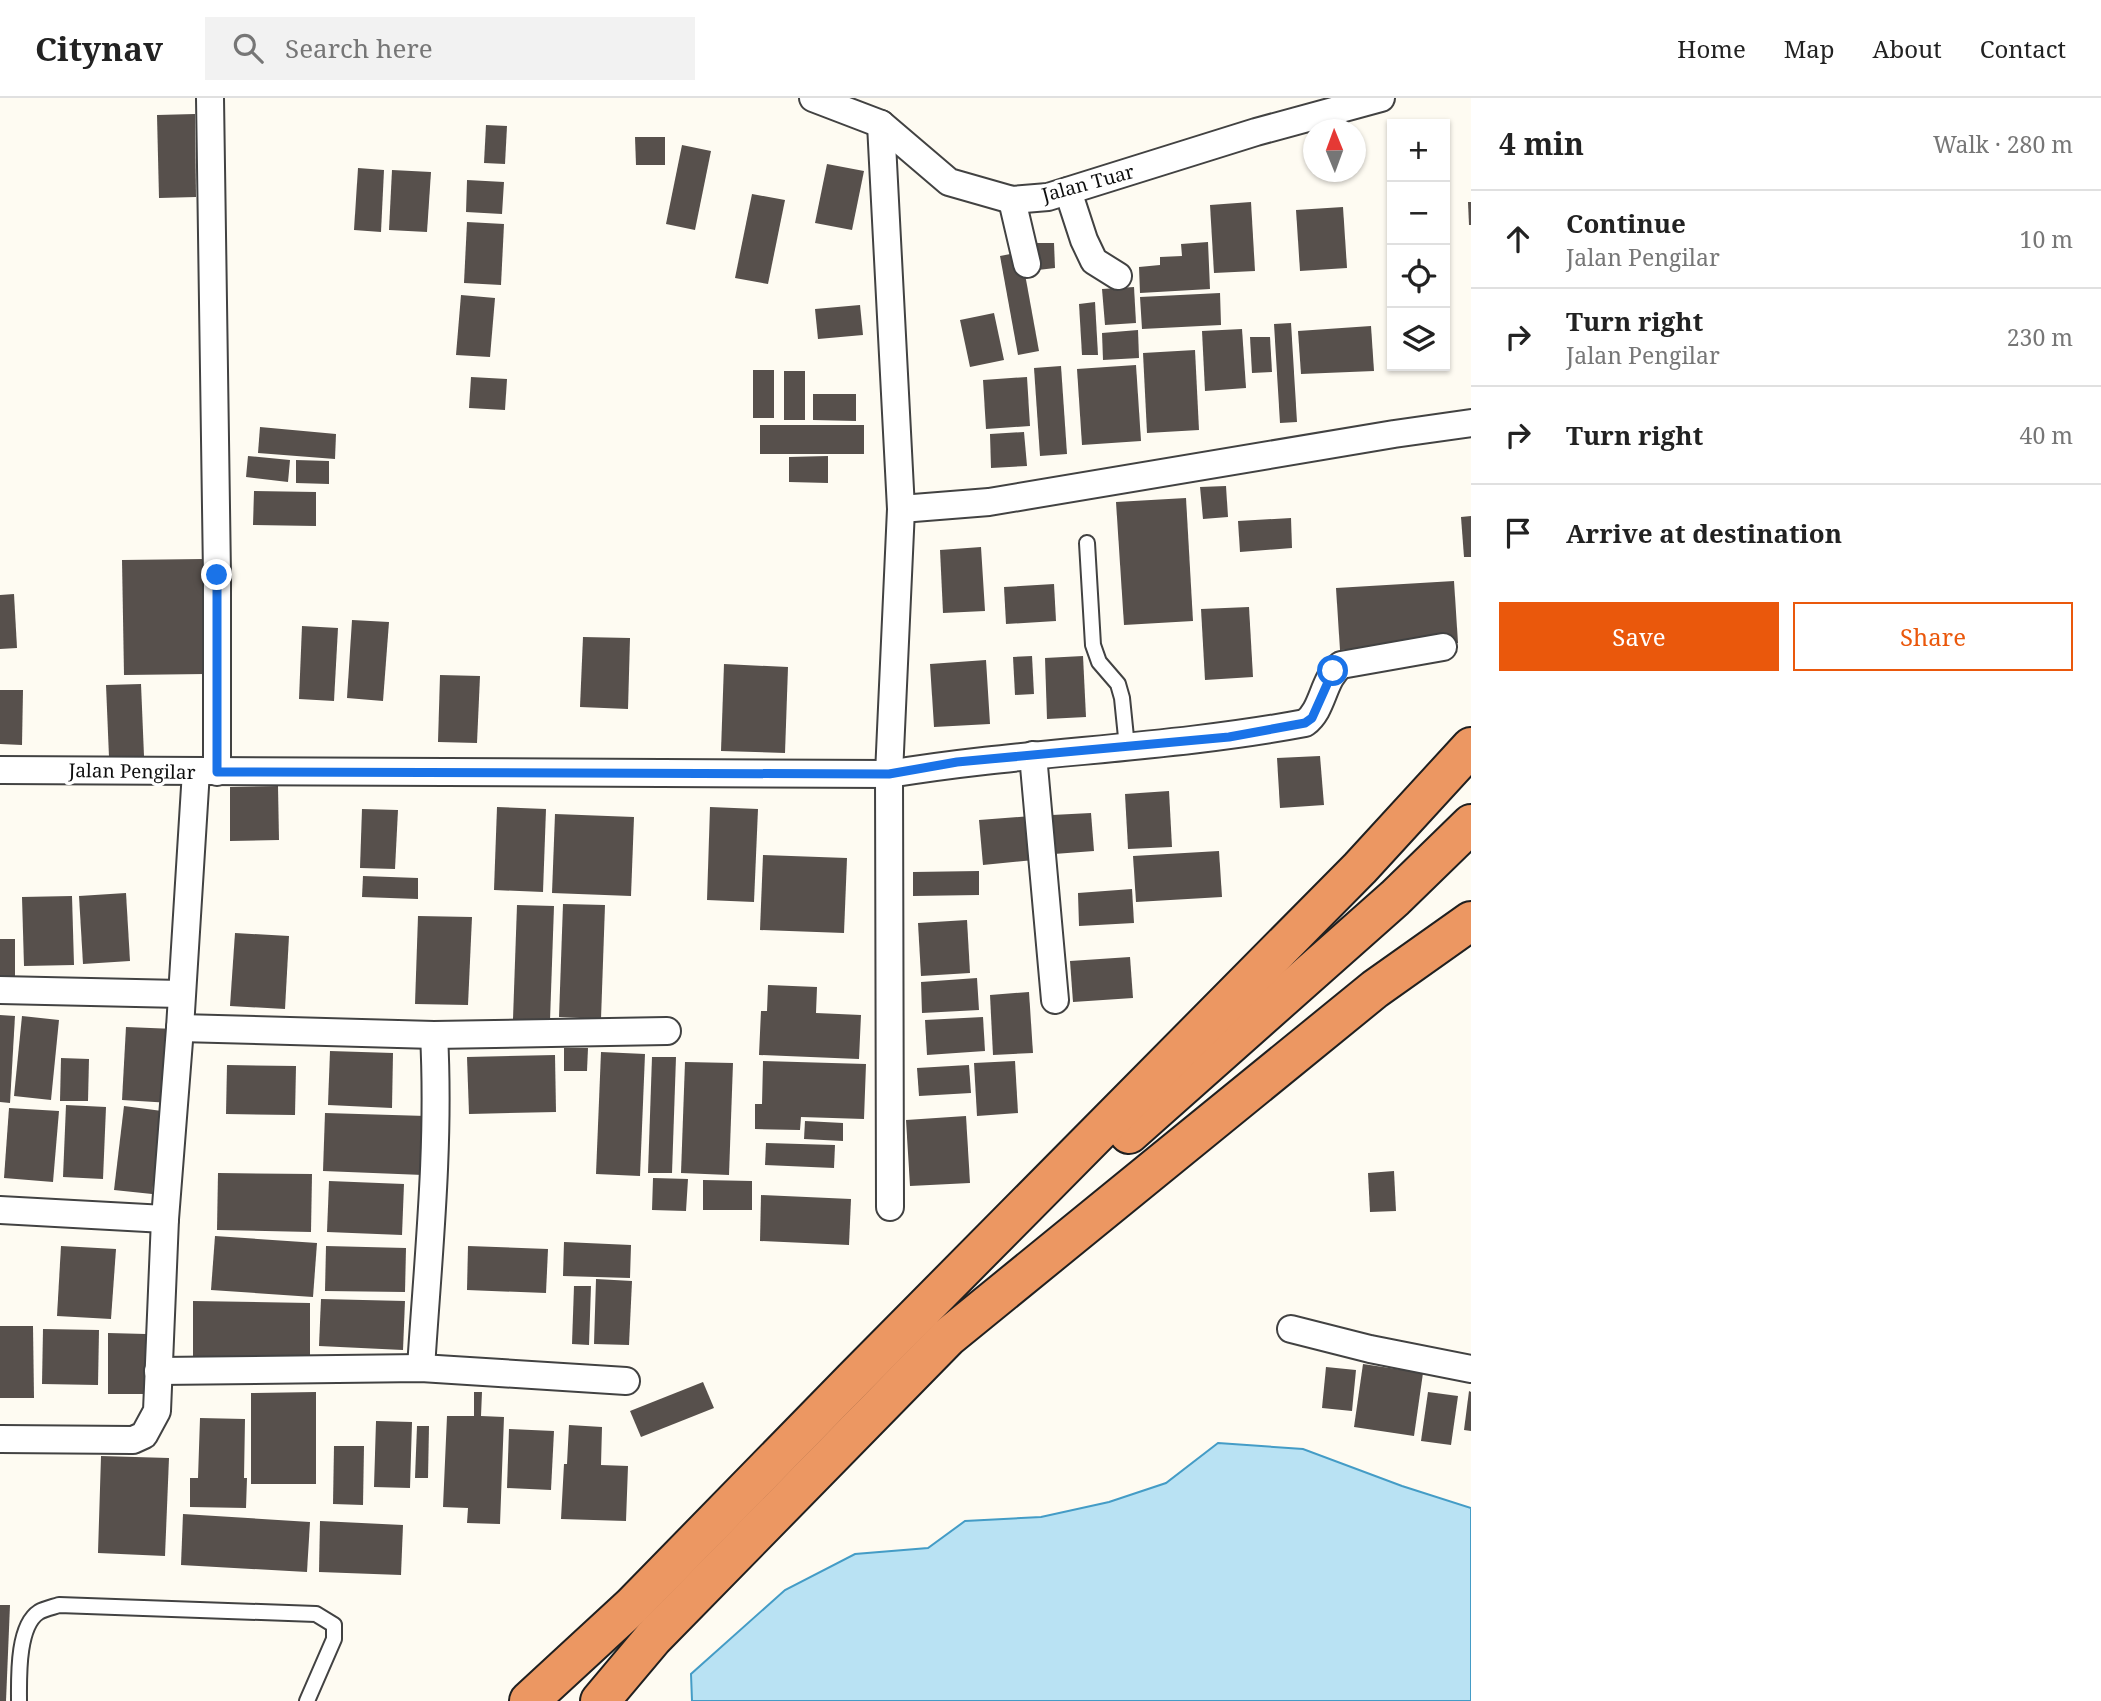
<!DOCTYPE html>
<meta charset="utf-8">
<style>
:root{--surface:#fff;--page:#f2f2f2;--text:#222;--muted:#767676;--line:#e0e0e0;--accent:#ea580c}
body{margin:0;font-family:"Noto Serif",serif;background:var(--page);color:var(--text)}
.controls{position:absolute;right:21px;top:21px;display:grid;overflow:hidden;border-radius:0px;box-shadow:0 2px 5px #0004}
.controls button{width:63px;height:63px;display:grid;place-items:center;padding:0;border:0;border-bottom:2px solid var(--line);background:var(--surface);color:var(--text);font:35px sans-serif}
.compass{position:absolute;left:1303px;top:21px;width:63px;height:63px;border-radius:50%;background:var(--surface);box-shadow:0 2px 5px #0004;rotate:359deg}
.stop{position:absolute;width:21px;height:21px;margin:-16px;border:5px solid #1a73e8;border-radius:50%;background:#fff}
.stop.end{background:#1a73e8;border-color:#fff;box-shadow:0 2px 7px #0008}
.list{margin:0;padding:0;list-style:none}
h2{display:flex;justify-content:space-between;align-items:center;height:91px;margin:0;padding:0 28px;font-size:30px}
h2 small{font-size:23px;font-weight:400;color:var(--muted)}
.list li{display:grid;grid-template-columns:46px 1fr auto;gap:21px;align-items:center;box-sizing:border-box;height:98px;padding:0 28px;border-top:2px solid var(--line)}
.list b{display:block;font-size:26px;white-space:nowrap}
.list p{margin:0;font-size:23px;white-space:nowrap;color:var(--muted)}
.list em{font-size:23px;font-style:normal;color:var(--muted)}
.actions{display:flex;gap:14px;padding:21px 28px}
.actions a{flex:1;padding:16px 0;border:2px solid var(--accent);border-radius:0px;text-align:center;font-size:24px;color:var(--accent)}
.actions .main{background:var(--accent);color:#fff}
.icon{flex:none;width:38px;height:38px;fill:none;stroke:currentColor;stroke-width:2;stroke-linecap:round;stroke-linejoin:round}
.map{position:relative;flex:none;width:1471px;height:1603px;overflow:hidden}
header{display:flex;align-items:center;gap:42px;box-sizing:border-box;height:98px;padding:0 35px;background:var(--surface);border-bottom:2px solid var(--line)}
header strong{font-size:33px}
nav{display:flex;gap:38px;margin-inline-start:auto;font-size:24px}
.search{width:490px;height:63px;background:var(--page);display:flex;align-items:center;gap:18px;box-sizing:border-box;padding:0 24px;border-radius:0px;color:var(--muted);font-size:26px}
main{display:flex}
aside{flex:1;background:var(--surface)}
.map>svg:first-child{display:block}
.water{fill:#b9e2f3;stroke:#449cc6;stroke-width:2}
.building{fill:#57504c}
.lines{fill:none;stroke-linecap:round;stroke-linejoin:round}
.service-casing{stroke:#424242;stroke-width:18}
.minor-casing{stroke:#424242;stroke-width:30}
.motorway-casing{stroke:#202020;stroke-width:42}
.service{stroke:#fff;stroke-width:14}
.minor{stroke:#fff;stroke-width:26}
.motorway{stroke:#ec9762;stroke-width:38}
.route{stroke:#1a73e8;stroke-width:9}
.labels{text-anchor:middle;stroke-width:7;stroke-linejoin:round;paint-order:stroke}
.street-label{font-size:19px;fill:#0f0f0f;stroke:#fff}
</style>
<header>
<strong>Citynav</strong>
<div class="search"><svg class="icon" aria-label="search" viewBox="0 0 24 24"><circle cx="10" cy="10" r="6"/><path d="M15 15l6 6"/></svg>Search here</div>
<nav><a>Home</a><a>Map</a><a>About</a><a>Contact</a></nav>
</header>
<main>
<div class="map">
<svg width="1471" height="1603" viewBox="0 0 1471 1603">
<rect width="100%" height="100%" fill="#fefbf2"/>
<polygon class="water" points="1218,1345 1303,1351 1402,1388 1471,1410 1471,1603 692,1603 691,1576 785,1492 855,1456 928,1450 965,1423 1041,1419 1109,1404 1166,1385"/>
<g class="building">
<polygon points="195,16 196,99 159,100 157,17"/>
<polygon points="486,27 507,28 505,66 484,65"/>
<polygon points="635,39 665,39 665,67 636,67"/>
<polygon points="682,47 711,53 695,132 666,126"/>
<polygon points="827,66 864,73 852,132 815,125"/>
<polygon points="358,70 384,72 381,134 354,132"/>
<polygon points="392,72 431,74 427,134 389,132"/>
<polygon points="467,82 504,84 502,116 466,114"/>
<polygon points="752,96 785,102 768,186 735,180"/>
<polygon points="1251,104 1255,173 1214,175 1210,107"/>
<polygon points="1468,104 1471,104 1471,127 1469,127"/>
<polygon points="1343,109 1347,170 1300,173 1296,112"/>
<polygon points="467,124 504,126 501,187 464,185"/>
<polygon points="1208,144 1210,191 1140,195 1139,169 1160,167 1160,159 1182,158 1181,146"/>
<polygon points="1036,145 1054,145 1055,170 1038,172"/>
<polygon points="1021,154 1039,253 1018,257 1000,158"/>
<polygon points="1134,189 1136,225 1105,227 1102,191"/>
<polygon points="1220,195 1221,227 1142,231 1140,199"/>
<polygon points="461,197 495,200 490,259 456,257"/>
<polygon points="1095,204 1098,257 1082,257 1079,206"/>
<polygon points="860,207 863,237 818,241 815,211"/>
<polygon points="994,215 1004,262 970,269 960,222"/>
<polygon points="1291,225 1297,324 1280,325 1274,226"/>
<polygon points="1371,228 1374,273 1301,276 1298,233"/>
<polygon points="1242,231 1246,290 1205,293 1202,233"/>
<polygon points="1138,232 1139,260 1103,262 1102,235"/>
<polygon points="1250,239 1270,239 1272,274 1252,275"/>
<polygon points="1195,252 1199,332 1147,335 1143,255"/>
<polygon points="1136,267 1141,343 1082,347 1077,271"/>
<polygon points="1061,268 1067,356 1040,358 1034,270"/>
<rect x="753" y="272" width="21" height="48"/>
<rect x="784" y="273" width="21" height="49"/>
<polygon points="471,279 507,281 505,312 469,310"/>
<polygon points="1027,279 1030,328 986,331 983,282"/>
<polygon points="813,296 856,296 856,323 813,322"/>
<rect x="760" y="327" width="104" height="29"/>
<polygon points="260,329 336,336 335,361 258,355"/>
<polygon points="1024,334 1027,368 991,370 990,336"/>
<polygon points="248,358 290,362 288,384 246,379"/>
<polygon points="828,358 828,385 789,384 789,359"/>
<polygon points="296,362 329,363 329,386 296,385"/>
<polygon points="1226,388 1228,419 1203,421 1200,389"/>
<polygon points="254,393 316,394 316,428 253,427"/>
<polygon points="1186,400 1193,523 1124,527 1116,404"/>
<polygon points="1471,418 1471,459 1464,459 1461,419"/>
<polygon points="1291,420 1292,450 1240,454 1238,423"/>
<polygon points="981,449 985,513 943,515 940,452"/>
<polygon points="204,461 206,576 124,577 122,462"/>
<polygon points="1454,483 1458,545 1340,552 1336,490"/>
<polygon points="1054,486 1056,523 1006,526 1004,489"/>
<polygon points="14,496 17,550 0,551 0,497"/>
<polygon points="1249,509 1253,579 1205,582 1201,511"/>
<polygon points="352,522 389,524 383,603 347,600"/>
<polygon points="302,528 338,530 334,603 299,601"/>
<polygon points="583,539 630,540 628,611 580,609"/>
<polygon points="1032,558 1034,596 1015,597 1013,559"/>
<polygon points="1083,558 1086,619 1047,621 1045,560"/>
<polygon points="986,562 990,626 934,629 930,566"/>
<polygon points="724,566 788,569 785,655 721,653"/>
<polygon points="440,577 480,578 477,645 438,644"/>
<polygon points="141,586 144,658 109,659 106,587"/>
<polygon points="0,592 23,592 22,647 0,646"/>
<polygon points="1320,658 1324,707 1280,710 1277,660"/>
<polygon points="278,688 279,742 230,743 230,689"/>
<polygon points="1169,693 1172,749 1128,751 1125,696"/>
<polygon points="497,709 546,711 543,794 494,792"/>
<polygon points="710,709 758,711 754,804 707,802"/>
<polygon points="362,711 398,712 395,771 360,770"/>
<polygon points="1091,715 1094,753 1054,756 1052,717"/>
<polygon points="555,716 634,719 631,798 552,795"/>
<polygon points="1031,718 1034,762 983,767 979,722"/>
<polygon points="1219,753 1222,799 1136,804 1133,758"/>
<polygon points="763,757 847,760 844,835 760,832"/>
<polygon points="979,773 979,797 913,798 913,774"/>
<polygon points="363,778 418,780 418,801 362,799"/>
<polygon points="1132,791 1134,825 1079,828 1078,795"/>
<polygon points="126,795 130,863 83,866 79,798"/>
<polygon points="72,798 74,867 24,868 22,799"/>
<polygon points="563,806 605,807 601,921 559,919"/>
<polygon points="517,807 554,808 550,923 513,921"/>
<polygon points="418,818 472,819 468,907 415,906"/>
<polygon points="967,822 970,875 921,878 918,825"/>
<polygon points="235,835 289,838 285,911 230,908"/>
<rect x="0" y="841" width="15" height="43"/>
<polygon points="1130,859 1133,900 1073,904 1070,863"/>
<polygon points="977,880 979,912 922,915 921,884"/>
<polygon points="768,887 817,889 816,915 861,917 859,961 759,957 761,913 767,913"/>
<polygon points="1029,894 1033,955 993,957 990,897"/>
<polygon points="0,917 15,918 10,1005 0,1004"/>
<polygon points="22,918 59,922 51,1002 14,998"/>
<polygon points="983,919 985,953 927,957 925,922"/>
<polygon points="126,929 175,931 171,1005 122,1002"/>
<polygon points="564,950 588,950 587,973 564,973"/>
<polygon points="330,953 393,955 392,1010 328,1007"/>
<polygon points="601,954 645,956 640,1078 596,1076"/>
<polygon points="555,957 556,1014 469,1016 467,959"/>
<polygon points="652,959 676,959 672,1075 648,1075"/>
<polygon points="61,960 89,961 88,1003 60,1003"/>
<polygon points="763,963 866,966 864,1021 801,1019 800,1032 755,1031 755,1006 762,1006"/>
<polygon points="1015,963 1018,1015 977,1018 974,965"/>
<polygon points="685,964 733,965 729,1077 681,1075"/>
<polygon points="227,967 296,968 295,1017 226,1016"/>
<polygon points="969,967 971,995 919,998 917,970"/>
<polygon points="66,1007 106,1009 103,1081 63,1079"/>
<polygon points="124,1008 162,1013 152,1096 114,1092"/>
<polygon points="9,1010 59,1013 53,1084 4,1080"/>
<polygon points="325,1015 426,1018 423,1077 323,1073"/>
<polygon points="966,1018 970,1085 910,1088 906,1022"/>
<polygon points="805,1023 843,1025 843,1043 804,1041"/>
<polygon points="766,1045 835,1047 834,1070 765,1067"/>
<polygon points="1394,1073 1396,1113 1370,1114 1368,1075"/>
<polygon points="218,1075 312,1076 311,1134 217,1132"/>
<polygon points="653,1080 688,1081 686,1113 652,1112"/>
<polygon points="703,1082 752,1083 752,1112 703,1112"/>
<polygon points="329,1083 404,1086 402,1137 327,1134"/>
<polygon points="761,1097 851,1101 849,1147 760,1143"/>
<polygon points="215,1138 317,1145 313,1199 211,1192"/>
<polygon points="564,1144 631,1147 630,1180 563,1178"/>
<polygon points="61,1148 116,1151 111,1221 57,1218"/>
<polygon points="326,1148 406,1150 405,1194 325,1193"/>
<polygon points="468,1148 548,1151 546,1195 467,1192"/>
<polygon points="596,1181 632,1183 629,1247 594,1246"/>
<polygon points="574,1188 591,1188 589,1247 572,1246"/>
<polygon points="321,1201 405,1203 403,1252 319,1248"/>
<polygon points="193,1203 310,1205 310,1264 193,1264"/>
<polygon points="0,1228 33,1228 34,1300 0,1300"/>
<polygon points="43,1231 99,1232 98,1287 42,1286"/>
<polygon points="108,1235 146,1236 145,1296 108,1296"/>
<polygon points="1363,1266 1423,1275 1414,1338 1354,1329"/>
<polygon points="1326,1269 1356,1272 1352,1313 1322,1310"/>
<polygon points="703,1284 714,1310 641,1339 630,1313"/>
<polygon points="1469,1293 1471,1294 1471,1333 1464,1332"/>
<polygon points="316,1294 316,1386 251,1386 251,1295"/>
<polygon points="474,1294 482,1294 481,1318 504,1319 500,1426 467,1425 468,1410 443,1409 447,1318 474,1318"/>
<polygon points="1428,1294 1458,1298 1451,1347 1421,1343"/>
<polygon points="200,1320 245,1321 244,1380 247,1380 246,1410 190,1409 190,1380 198,1380"/>
<polygon points="376,1323 412,1324 410,1390 374,1389"/>
<polygon points="569,1327 602,1329 601,1367 628,1368 626,1423 561,1421 564,1366 567,1366"/>
<polygon points="417,1328 429,1328 428,1380 415,1380"/>
<polygon points="509,1331 554,1333 551,1392 507,1390"/>
<polygon points="334,1348 364,1348 363,1407 333,1406"/>
<polygon points="101,1358 169,1360 165,1458 98,1455"/>
<polygon points="183,1416 310,1424 307,1474 181,1467"/>
<polygon points="320,1423 403,1427 401,1477 319,1474"/>
<polygon points="0,1507 10,1507 6,1603 0,1603"/>
</g>
<g class="lines">
<defs>
<g id="service">
<polyline points="1087,445 1093,547 1099,564 1118,586 1122,600 1127,649"/>
<path d="M 19,1603 C 19,1580 17,1528 39,1514 C 44,1511 53,1509 59,1507 L 316,1516 L 334,1527 L 334,1541 L 307,1603"/>
</g>
<g id="minor">
<polyline points="210,0 217,477 217,674"/>
<polyline points="813,0 881,26 949,84 1012,102 1048,99 1256,34 1381,0"/>
<polyline points="881,26 901,411 889,676 890,1109"/>
<polyline points="1068,93 1084,142 1094,163 1118,178"/>
<polyline points="1012,102 1027,166"/>
<polyline points="901,411 989,404 1394,336 1471,325"/>
<polyline points="1033,657 1055,902"/>
<path d="M 0,672 L 889,676 C 1027,653 1167,651 1305,625 C 1324,611 1322,582 1341,567 L 1443,549"/>
<polyline points="0,892 181,896"/>
<polyline points="180,930 434,937 667,933"/>
<polyline points="0,1112 165,1121"/>
<polyline points="1291,1231 1370,1251 1471,1271"/>
<path d="M 421,1270 C 428,1160 440,1048 434,937"/>
<polyline points="158,1273 421,1270 626,1283"/>
<polyline points="0,1341 133,1342 144,1337 157,1313 165,1121 180,930 196,673"/>
</g>
<g id="motorway">
<polyline points="1129,1036 1395,800 1471,726"/>
<polyline points="529,1603 632,1508 853,1282 1360,770 1471,649"/>
<polyline points="600,1603 653,1540 948,1239 1375,891 1471,823"/>
</g>
</defs>
<use href="#service" class="service-casing"/>
<use href="#minor" class="minor-casing"/>
<use href="#motorway" class="motorway-casing"/>
<use href="#service" class="service"/>
<use href="#minor" class="minor"/>
<use href="#motorway" class="motorway"/>
</g>
<g class="lines">
<polyline class="route" points="217,477 217,674 889,676 957,664 1229,639 1305,625 1312,620 1333,573"/>
</g>
<g class="labels">
<g class="street-label">
<text transform="translate(1088 85) rotate(-15)" y="7">Jalan Tuar</text>
<text transform="translate(132 673) rotate(1)" y="7">Jalan Pengilar</text>
</g>
</g>
</svg>
<div class="controls">
<button>+</button>
<button>−</button>
<button><svg class="icon" aria-label="locate" viewBox="0 0 24 24"><circle cx="12" cy="12" r="6"/><path d="M12 2v4M12 18v4M2 12h4M18 12h4"/></svg></button>
<button><svg class="icon" aria-label="layers" viewBox="0 0 24 24"><path d="M12 4l9 5-9 5-9-5zM3 14l9 5 9-5"/></svg></button>
</div>
<svg class="compass" viewBox="-18 -18 36 36"><path d="M0-13l5 13h-10z" fill="#e53935"/><path d="M0 13l5-13h-10z" fill="#767676"/></svg>
<div class="stop" style="left:1333px;top:573px"></div>
<div class="stop end" style="left:217px;top:477px"></div>
</div>
<aside>
<h2>4 min<small>Walk · 280 m</small></h2>
<ul class="list">
<li><svg class="icon" aria-label="ahead" viewBox="0 0 24 24"><path d="M12 20V5M6 11l6-6 6 6"/></svg><div><b>Continue</b><p>Jalan Pengilar</p></div><em>10 m</em></li>
<li><svg class="icon" aria-label="right" viewBox="0 0 24 24"><path d="M7 20v-9h11M14 6l5 5-5 5"/></svg><div><b>Turn right</b><p>Jalan Pengilar</p></div><em>230 m</em></li>
<li><svg class="icon" aria-label="right" viewBox="0 0 24 24"><path d="M7 20v-9h11M14 6l5 5-5 5"/></svg><div><b>Turn right</b></div><em>40 m</em></li>
<li><svg class="icon" aria-label="arrive" viewBox="0 0 24 24"><path d="M6 21V4h12l-3 4 3 4H6"/></svg><div><b>Arrive at destination</b></div></li>
</ul>
<div class="actions"><a class="main">Save</a><a>Share</a></div>
</aside>
</main>
